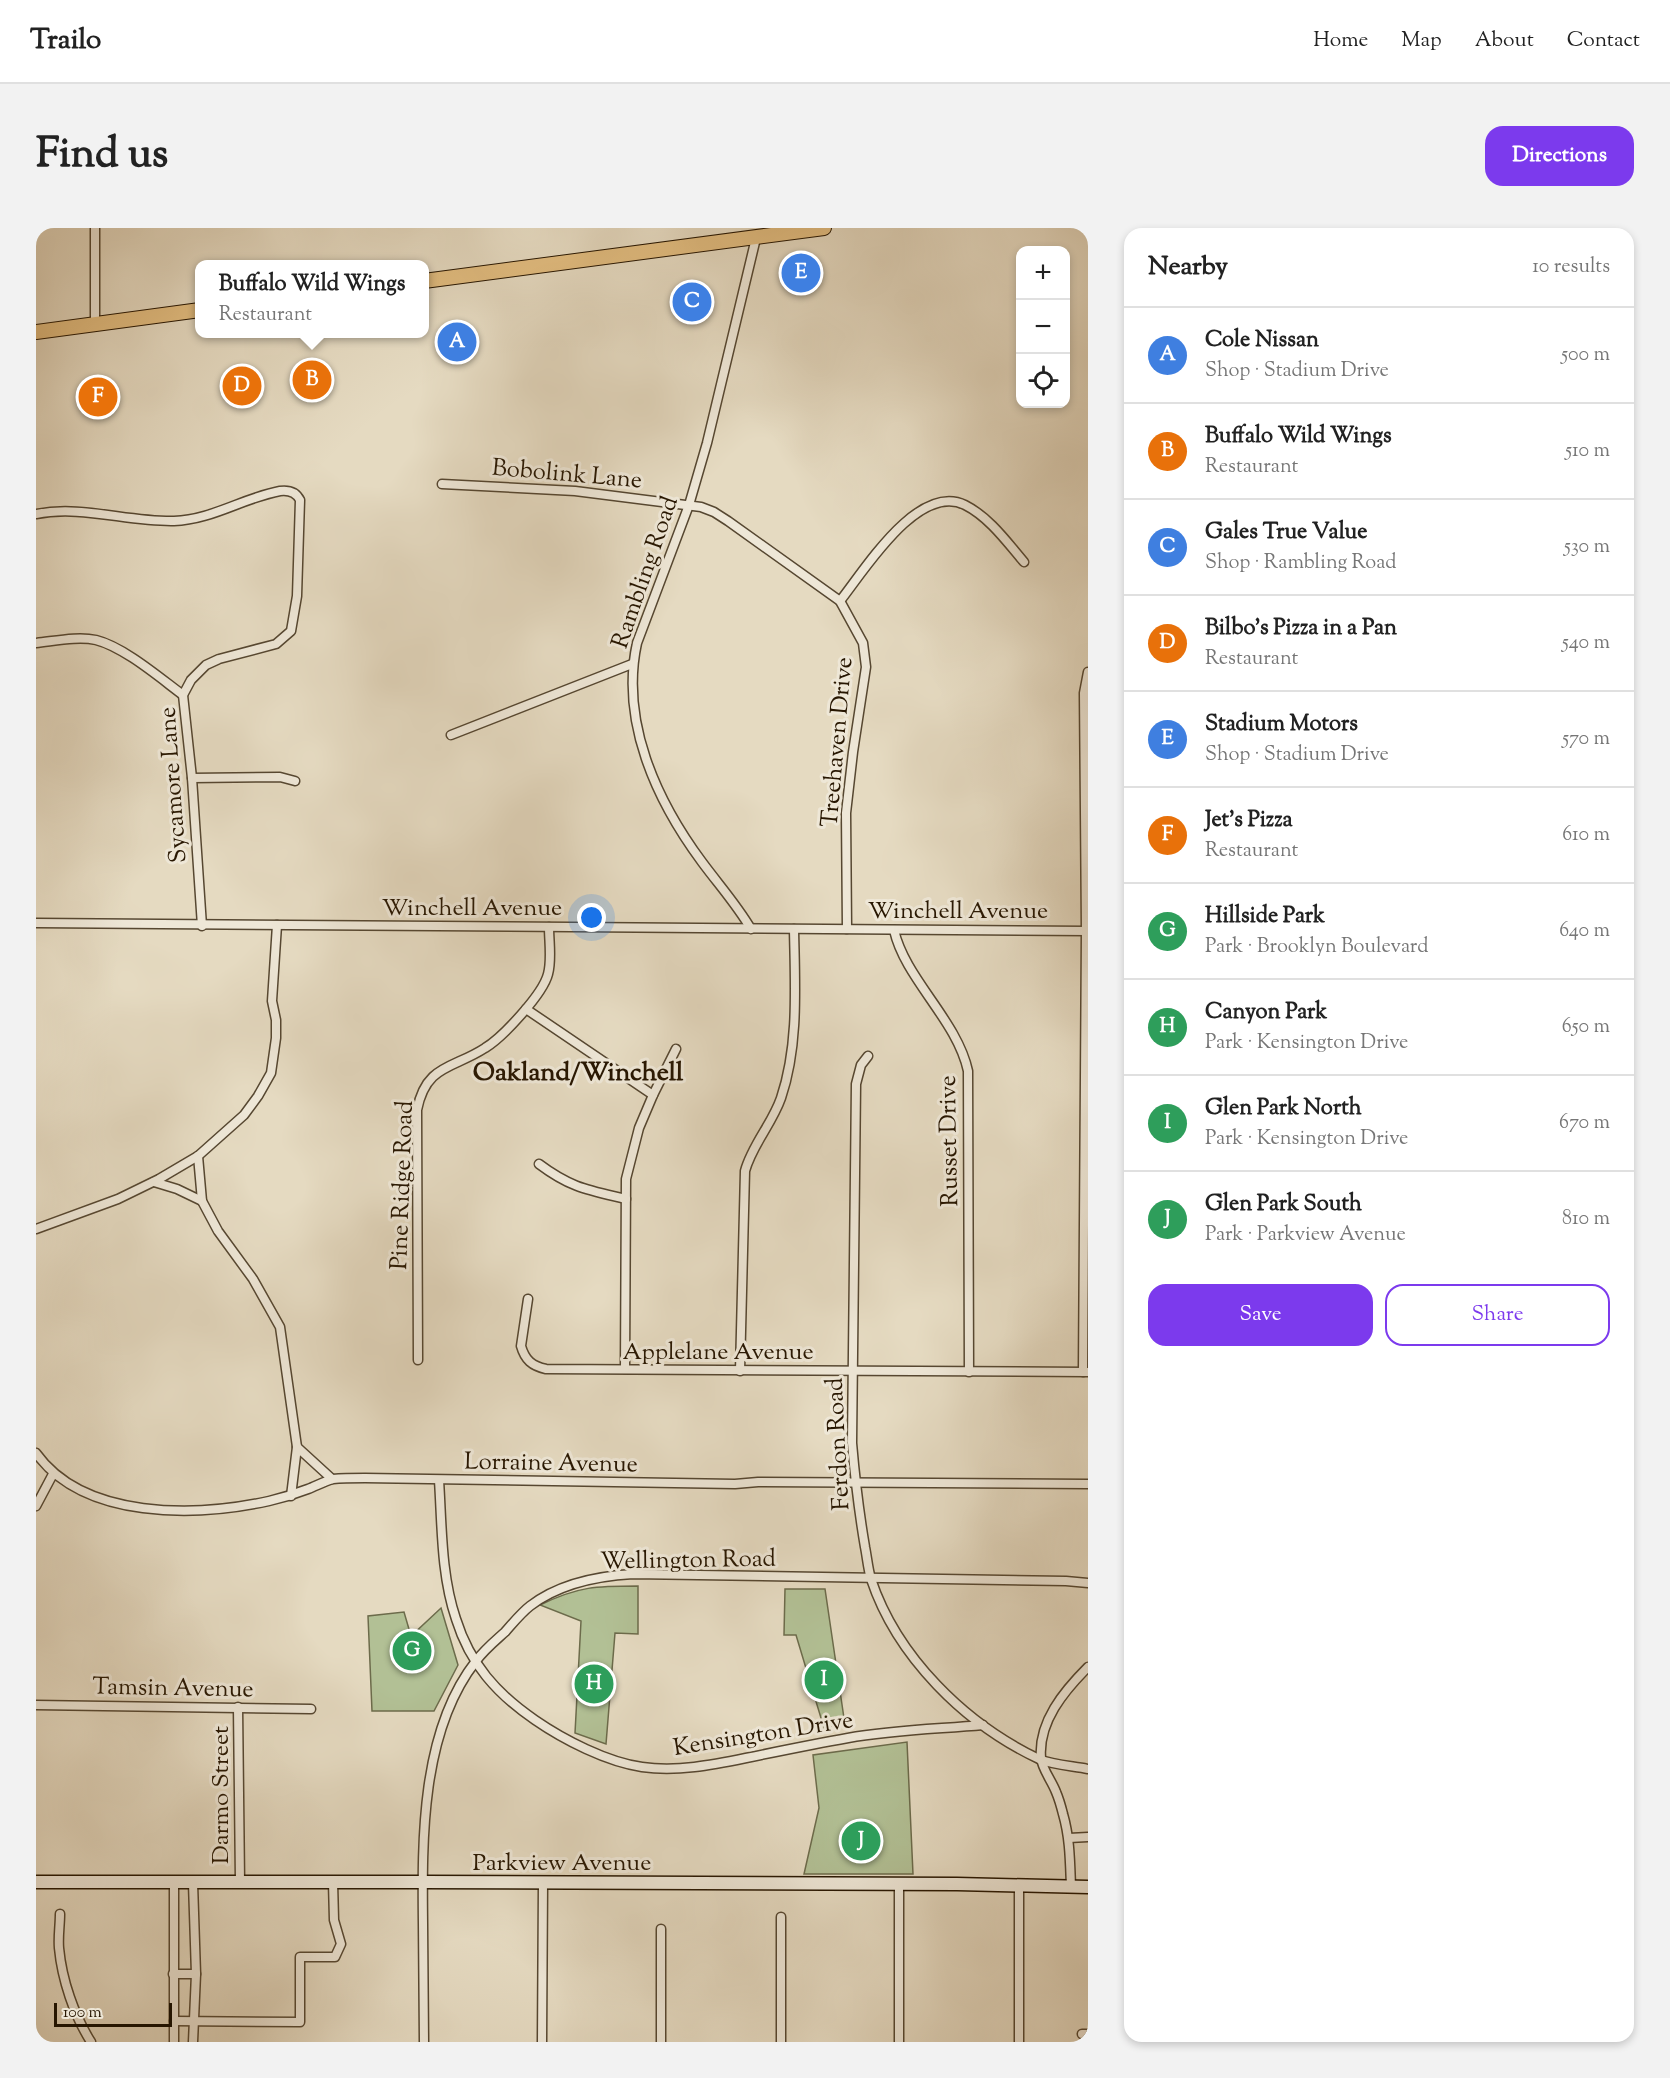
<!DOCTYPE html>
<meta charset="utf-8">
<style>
:root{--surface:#fff;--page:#f2f2f2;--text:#222;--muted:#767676;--line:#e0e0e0;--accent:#7c3aed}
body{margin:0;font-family:"Sorts Mill Goudy",serif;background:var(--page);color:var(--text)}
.controls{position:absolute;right:18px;top:18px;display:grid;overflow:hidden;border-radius:12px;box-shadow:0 3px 9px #0003}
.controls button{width:54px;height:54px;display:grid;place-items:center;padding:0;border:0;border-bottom:2px solid var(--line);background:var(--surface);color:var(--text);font:30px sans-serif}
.scale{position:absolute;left:18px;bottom:15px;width:118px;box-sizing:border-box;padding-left:6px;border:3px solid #271601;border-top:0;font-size:16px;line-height:21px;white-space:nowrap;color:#271601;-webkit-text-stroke:4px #eee7d7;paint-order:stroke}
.you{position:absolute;left:556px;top:690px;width:21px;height:21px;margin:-15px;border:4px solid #fff;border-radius:50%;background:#1a73e8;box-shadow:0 0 0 9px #1a73e833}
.badge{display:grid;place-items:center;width:39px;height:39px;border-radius:50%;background:var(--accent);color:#fff;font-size:20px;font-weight:700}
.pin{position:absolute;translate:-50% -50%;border:3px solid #fff;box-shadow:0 2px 6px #0006}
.popup{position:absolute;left:159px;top:32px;width:234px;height:78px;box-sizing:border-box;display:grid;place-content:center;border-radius:12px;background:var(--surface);filter:drop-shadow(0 2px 4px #0005);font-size:20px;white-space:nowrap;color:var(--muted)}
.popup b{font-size:22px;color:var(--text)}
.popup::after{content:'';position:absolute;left:50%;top:100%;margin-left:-12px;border:12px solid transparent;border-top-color:var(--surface)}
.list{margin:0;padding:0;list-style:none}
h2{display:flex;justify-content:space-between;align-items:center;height:78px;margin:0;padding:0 24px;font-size:26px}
h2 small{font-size:20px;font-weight:400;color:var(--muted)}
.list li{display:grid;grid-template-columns:39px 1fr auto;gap:18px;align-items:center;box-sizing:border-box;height:96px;padding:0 24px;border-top:2px solid var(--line)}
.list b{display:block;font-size:22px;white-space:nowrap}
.list p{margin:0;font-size:20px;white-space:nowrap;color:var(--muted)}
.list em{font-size:20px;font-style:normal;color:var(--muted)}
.actions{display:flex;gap:12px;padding:18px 24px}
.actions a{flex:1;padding:14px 0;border:2px solid var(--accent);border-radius:18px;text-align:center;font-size:21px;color:var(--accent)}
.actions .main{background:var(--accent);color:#fff}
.icon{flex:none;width:33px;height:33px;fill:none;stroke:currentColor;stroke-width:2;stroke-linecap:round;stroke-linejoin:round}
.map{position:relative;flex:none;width:1052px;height:1814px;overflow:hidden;border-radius:18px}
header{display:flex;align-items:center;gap:36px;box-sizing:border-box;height:84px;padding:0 30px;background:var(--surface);border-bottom:2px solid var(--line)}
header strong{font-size:28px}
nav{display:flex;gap:33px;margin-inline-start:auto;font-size:21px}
.intro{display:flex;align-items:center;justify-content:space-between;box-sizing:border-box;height:144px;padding:0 36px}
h1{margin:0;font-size:42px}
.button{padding:15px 27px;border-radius:18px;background:var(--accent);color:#fff;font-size:21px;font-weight:700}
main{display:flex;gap:36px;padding:0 36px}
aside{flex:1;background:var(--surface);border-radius:18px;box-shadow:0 3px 9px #0003}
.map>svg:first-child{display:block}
.green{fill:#b2c095;stroke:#6c6b4b;stroke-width:1.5}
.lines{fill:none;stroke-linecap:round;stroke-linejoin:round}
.street-casing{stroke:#564731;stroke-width:11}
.secondary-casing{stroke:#271601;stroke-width:15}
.primary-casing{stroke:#271601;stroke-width:16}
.street{stroke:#eee7d7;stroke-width:8}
.secondary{stroke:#eee7d7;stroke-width:12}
.primary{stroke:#e2bd80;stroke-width:14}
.labels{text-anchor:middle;stroke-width:6;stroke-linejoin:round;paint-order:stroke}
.street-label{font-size:24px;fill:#271601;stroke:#eee7d7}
.neighbourhood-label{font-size:26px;font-weight:bold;fill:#271601;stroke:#eee7d7}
</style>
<header>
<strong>Trailo</strong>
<nav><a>Home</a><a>Map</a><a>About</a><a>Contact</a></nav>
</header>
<div class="intro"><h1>Find us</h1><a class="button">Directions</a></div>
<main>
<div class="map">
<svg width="1052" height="1814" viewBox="0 0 1052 1814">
<rect width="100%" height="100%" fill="#e5dac1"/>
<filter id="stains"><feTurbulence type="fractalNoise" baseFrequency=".00333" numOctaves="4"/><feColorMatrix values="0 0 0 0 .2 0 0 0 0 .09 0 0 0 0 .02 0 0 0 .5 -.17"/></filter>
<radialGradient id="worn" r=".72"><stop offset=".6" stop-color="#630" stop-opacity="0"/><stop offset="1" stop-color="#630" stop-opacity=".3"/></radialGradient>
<g class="green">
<path d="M 602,1358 L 602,1406 L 579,1405 L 570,1516 L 539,1505 L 545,1393 L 504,1377 C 543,1358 561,1358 602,1358 Z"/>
<polygon points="749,1361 789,1361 809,1497 788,1500 760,1407 748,1407"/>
<polygon points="405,1380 422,1437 398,1483 336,1483 332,1388 368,1384 375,1408"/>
<polygon points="871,1514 877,1646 768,1646 783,1580 777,1527"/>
</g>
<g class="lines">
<defs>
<g id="street">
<polyline points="59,0 59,96"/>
<polyline points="406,256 539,263 665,279 678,284 692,293 804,373 827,415 830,439 817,524 810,585 811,701"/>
<path d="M 0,286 C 46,277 91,294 138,293 C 175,292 207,270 244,263 C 252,262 260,264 264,272 L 261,368 L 255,403 L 240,416 L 183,431 L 170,437 L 155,452 L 147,467 L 156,550 L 166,698"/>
<path d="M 804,373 C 828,343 882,254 929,277 C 953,289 971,314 988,334"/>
<path d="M 0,415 C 19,413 42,408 60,412 C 88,419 124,450 147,467"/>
<polyline points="415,507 596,436"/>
<polyline points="156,550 244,549 259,553"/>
<polyline points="0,695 1052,703"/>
<path d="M 715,701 C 701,677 683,657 666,634 C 620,572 584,493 601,415 L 653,277 L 671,215 L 720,10"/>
<path d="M 858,702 C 869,751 921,792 932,843 L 933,1144"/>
<polyline points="490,781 617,867"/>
<path d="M 832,828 L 825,837 L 820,856 L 816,1215 C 819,1250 823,1284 829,1319 C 831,1329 832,1341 835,1351 C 861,1429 929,1496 1003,1531 C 1017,1537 1037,1538 1052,1541"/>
<polyline points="162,928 166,973 182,1003 217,1051 244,1099 261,1219 296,1251"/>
<path d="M 503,936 C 535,960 552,962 590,971"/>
<polyline points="118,954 141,961 166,973"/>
<polyline points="0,1001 82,971 123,951 162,928 208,887 222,868 235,845 240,810 240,792 236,773 241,697"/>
<path d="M 492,1071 L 485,1118 C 489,1132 496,1138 510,1141 L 1052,1144"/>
<path d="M 382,1132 L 381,882 C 390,836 417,841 449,820 C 467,809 507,766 512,746 C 516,732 513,714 513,699"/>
<polyline points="589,1141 590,951 603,900 617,867 640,821"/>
<path d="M 704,1143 L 709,943 C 716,917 736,896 745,870 C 763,817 759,757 758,701"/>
<polyline points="1047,1144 1050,703 1048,465 1052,444"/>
<path d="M 0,1225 C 48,1292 160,1289 233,1273 C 246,1270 259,1266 272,1261 C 280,1258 289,1253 297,1251 C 307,1250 319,1250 329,1250 L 699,1256 L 722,1254 L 1052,1256"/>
<path d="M 403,1252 C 406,1298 405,1347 420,1391 C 434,1436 461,1466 499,1492 C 528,1512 571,1534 606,1539 C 641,1544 676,1537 710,1530 C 744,1523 778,1516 812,1510 C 856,1502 902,1501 947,1497"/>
<polyline points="255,1268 261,1219"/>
<polyline points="0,1278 17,1246"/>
<polyline points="0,1477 275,1481"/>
<polyline points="202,1479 204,1654"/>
<polyline points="1033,1610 1052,1609"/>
<polyline points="138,1655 138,1814"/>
<polyline points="157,1655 160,1746 157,1814"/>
<polyline points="863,1656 863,1814"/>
<path d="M 1035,1659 C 1034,1634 1034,1610 1027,1586 C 1025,1578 1023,1571 1020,1564 C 1016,1553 1006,1541 1005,1530 C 1002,1494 1028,1463 1052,1439"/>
<path d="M 24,1686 C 24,1697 22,1709 23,1720 C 26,1752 38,1787 55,1814"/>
<polyline points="625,1701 625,1814"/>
<polyline points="137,1746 160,1746"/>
<polyline points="138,1793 264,1794 264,1729 299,1729 305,1716 298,1692 297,1654"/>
<polyline points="1046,1806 1052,1806"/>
<path d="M 388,1814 C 388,1775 387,1735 387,1696 C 386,1611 385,1503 440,1433 C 448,1422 459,1413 469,1404 C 477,1395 485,1385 494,1378 C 524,1355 561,1348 597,1346 L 1030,1353 L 1052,1355"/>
<polyline points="506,1814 507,1655"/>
<polyline points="745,1814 745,1689"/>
<polyline points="983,1814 983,1658"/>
</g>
<polyline id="secondary" points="0,1654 387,1654 921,1656 1052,1659"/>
<g id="primary">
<polyline points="388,53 788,0"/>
<polyline points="0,104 164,82"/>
</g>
</defs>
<use href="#street" class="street-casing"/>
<use href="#secondary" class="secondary-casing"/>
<use href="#primary" class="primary-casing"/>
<use href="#street" class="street"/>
<use href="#secondary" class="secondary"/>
<use href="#primary" class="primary"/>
</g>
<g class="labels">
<g class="street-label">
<text transform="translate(531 245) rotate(5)" y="8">Bobolink Lane</text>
<text transform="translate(608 344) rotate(-71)" y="8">Rambling Road</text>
<text transform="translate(800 514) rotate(-85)" y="8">Treehaven Drive</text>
<text transform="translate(136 557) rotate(-94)" y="8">Sycamore Lane</text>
<text x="436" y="687">Winchell Avenue</text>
<text x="922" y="690">Winchell Avenue</text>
<text transform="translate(912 913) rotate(-91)" y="8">Russet Drive</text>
<text transform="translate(365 957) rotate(-88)" y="8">Pine Ridge Road</text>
<text x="682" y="1131">Applelane Avenue</text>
<text transform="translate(801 1216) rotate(-93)" y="8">Ferdon Road</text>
<text transform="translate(515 1234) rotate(1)" y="8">Lorraine Avenue</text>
<text transform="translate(652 1331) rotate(-1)" y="8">Wellington Road</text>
<text transform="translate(137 1459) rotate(1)" y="8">Tamsin Avenue</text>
<text transform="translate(727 1505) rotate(-9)" y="8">Kensington Drive</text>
<text transform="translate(184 1567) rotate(-90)" y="8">Darmo Street</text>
<text x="526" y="1642">Parkview Avenue</text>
</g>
<g class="neighbourhood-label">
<text x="542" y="852">Oakland/Winchell</text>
</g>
</g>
<rect width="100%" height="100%" filter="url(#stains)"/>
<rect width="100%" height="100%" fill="url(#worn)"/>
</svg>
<div class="controls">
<button>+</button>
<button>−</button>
<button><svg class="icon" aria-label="locate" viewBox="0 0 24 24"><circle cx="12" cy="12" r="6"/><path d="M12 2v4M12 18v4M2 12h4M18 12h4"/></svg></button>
</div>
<div class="scale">100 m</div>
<div class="you"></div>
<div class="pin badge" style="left:421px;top:114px;background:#3f7fe0">A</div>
<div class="pin badge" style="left:276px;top:152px;background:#e8710a">B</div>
<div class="popup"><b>Buffalo Wild Wings</b>Restaurant</div>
<div class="pin badge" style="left:656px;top:74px;background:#3f7fe0">C</div>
<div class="pin badge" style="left:206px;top:158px;background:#e8710a">D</div>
<div class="pin badge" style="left:765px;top:45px;background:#3f7fe0">E</div>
<div class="pin badge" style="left:62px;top:169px;background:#e8710a">F</div>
<div class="pin badge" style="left:376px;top:1423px;background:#2e9e5b">G</div>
<div class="pin badge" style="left:558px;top:1456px;background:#2e9e5b">H</div>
<div class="pin badge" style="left:788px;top:1452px;background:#2e9e5b">I</div>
<div class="pin badge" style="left:825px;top:1613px;background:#2e9e5b">J</div>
</div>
<aside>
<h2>Nearby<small>10 results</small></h2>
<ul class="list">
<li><span class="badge" style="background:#3f7fe0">A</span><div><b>Cole Nissan</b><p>Shop · Stadium Drive</p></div><em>500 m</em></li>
<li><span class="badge" style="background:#e8710a">B</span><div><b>Buffalo Wild Wings</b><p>Restaurant</p></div><em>510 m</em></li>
<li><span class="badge" style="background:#3f7fe0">C</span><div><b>Gales True Value</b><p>Shop · Rambling Road</p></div><em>530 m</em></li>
<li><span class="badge" style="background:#e8710a">D</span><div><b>Bilbo's Pizza in a Pan</b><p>Restaurant</p></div><em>540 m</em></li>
<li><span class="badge" style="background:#3f7fe0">E</span><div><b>Stadium Motors</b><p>Shop · Stadium Drive</p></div><em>570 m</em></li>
<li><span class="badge" style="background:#e8710a">F</span><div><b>Jet's Pizza</b><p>Restaurant</p></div><em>610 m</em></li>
<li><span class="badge" style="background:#2e9e5b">G</span><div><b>Hillside Park</b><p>Park · Brooklyn Boulevard</p></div><em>640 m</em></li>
<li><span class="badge" style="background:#2e9e5b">H</span><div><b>Canyon Park</b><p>Park · Kensington Drive</p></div><em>650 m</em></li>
<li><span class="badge" style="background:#2e9e5b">I</span><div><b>Glen Park North</b><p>Park · Kensington Drive</p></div><em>670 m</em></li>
<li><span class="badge" style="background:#2e9e5b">J</span><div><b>Glen Park South</b><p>Park · Parkview Avenue</p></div><em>810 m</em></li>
</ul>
<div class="actions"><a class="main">Save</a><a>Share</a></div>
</aside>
</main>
